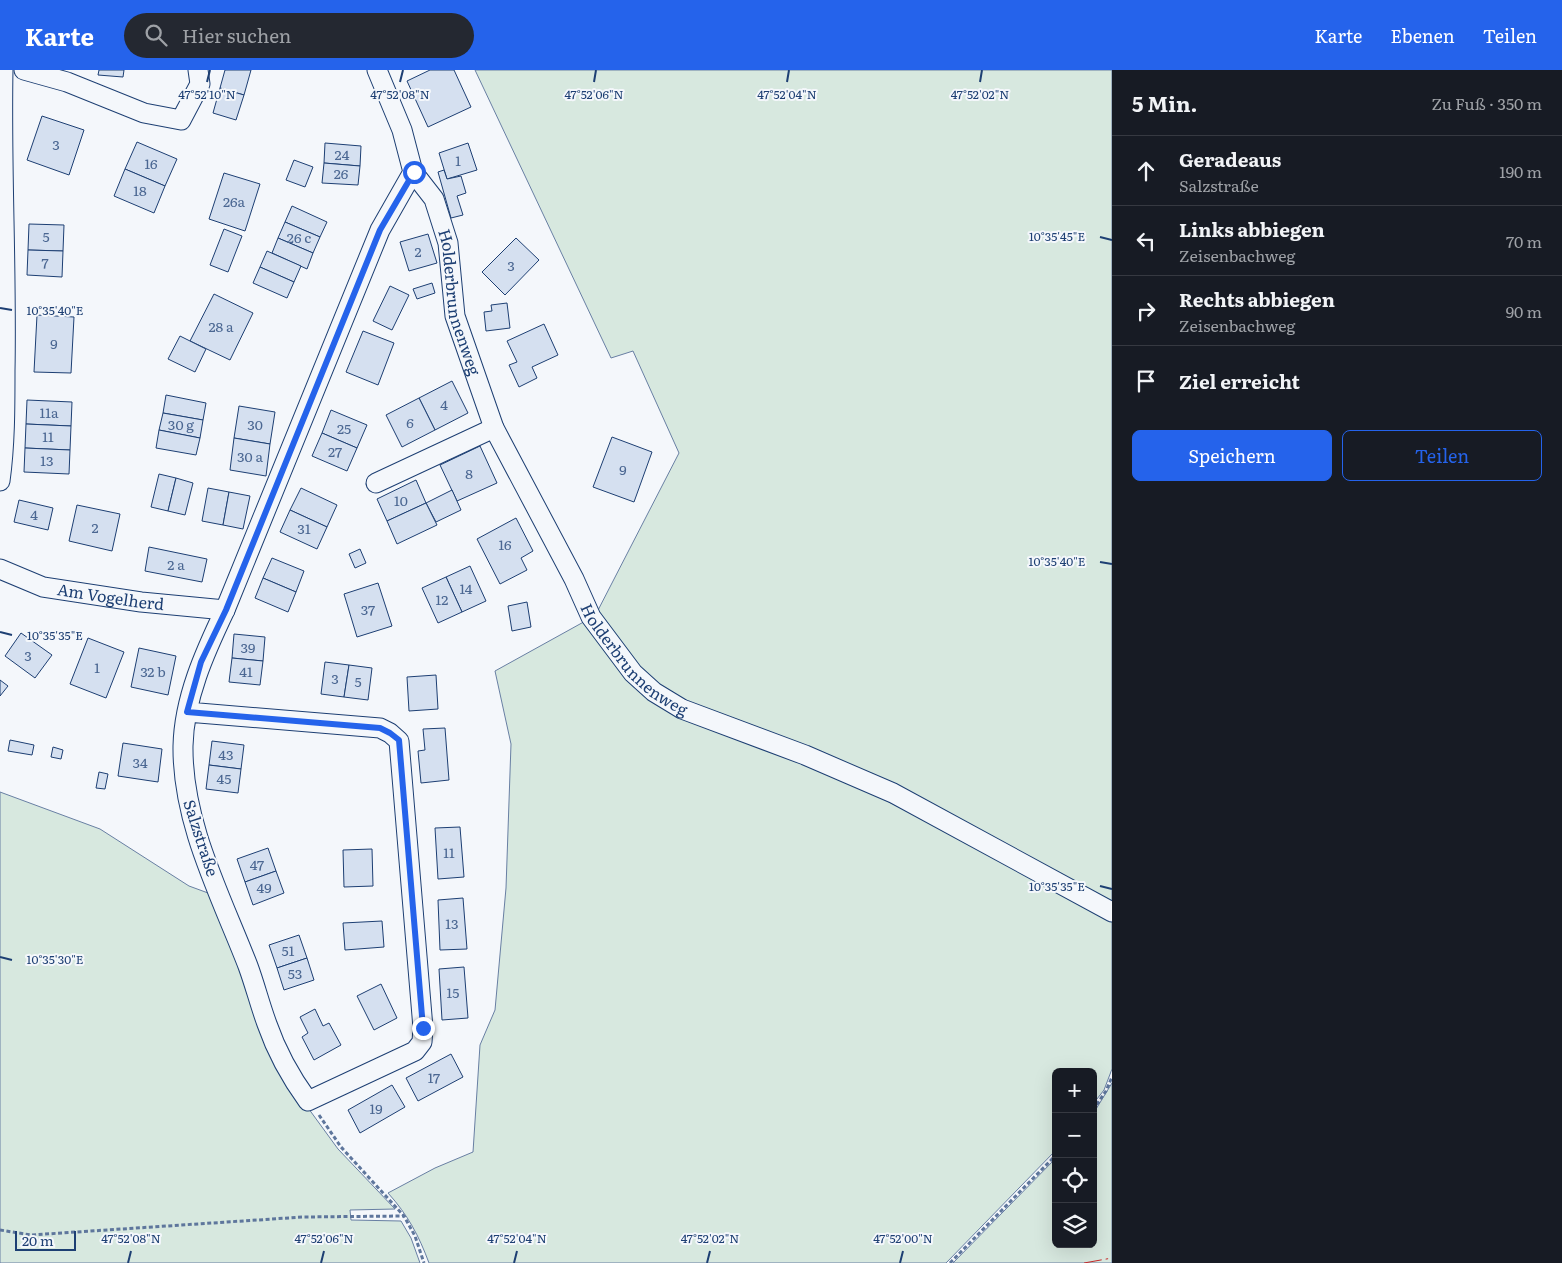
<!DOCTYPE html>
<html lang="de">
<meta charset="utf-8">
<style>
:root{--surface:#171b24;--page:#242831;--text:#f1f3f6;--muted:#9ea1a6;--line:#363941;--accent:#2563eb}
body{margin:0;font-family:Literata,serif;background:var(--page);color:var(--text)}
.controls{position:absolute;right:15px;bottom:15px;display:grid;overflow:hidden;border-radius:8px;box-shadow:0 5px 20px #0002}
.controls button{width:45px;height:45px;display:grid;place-items:center;padding:0;border:0;border-bottom:1px solid var(--line);background:var(--surface);color:var(--text);font:25px sans-serif}
.scale{position:absolute;left:15px;bottom:12px;width:61px;box-sizing:border-box;padding-left:5px;border:2px solid #1d3f73;border-top:0;font-size:14px;line-height:18px;white-space:nowrap;color:#1d3f73;-webkit-text-stroke:4px #f4f7fb;paint-order:stroke}
.stop{position:absolute;width:15px;height:15px;margin:-11px;border:4px solid #2563eb;border-radius:50%;background:#fff}
.stop.end{background:#2563eb;border-color:#fff;box-shadow:0 1px 5px #0008}
.list{margin:0;padding:0;list-style:none}
h2{display:flex;justify-content:space-between;align-items:center;height:65px;margin:0;padding:0 20px;font-size:21px}
h2 small{font-size:16px;font-weight:400;color:var(--muted)}
.list li{display:grid;grid-template-columns:32px 1fr auto;gap:15px;align-items:center;box-sizing:border-box;height:70px;padding:0 20px;border-top:1px solid var(--line)}
.list b{display:block;font-size:19px;white-space:nowrap}
.list p{margin:0;font-size:16px;white-space:nowrap;color:var(--muted)}
.list em{font-size:16px;font-style:normal;color:var(--muted)}
.actions{display:flex;gap:10px;padding:15px 20px}
.actions a{flex:1;padding:11px 0;border:1px solid var(--accent);border-radius:8px;text-align:center;font-size:18px;color:var(--accent)}
.actions .main{background:var(--accent);color:#fff}
.icon{flex:none;width:28px;height:28px;fill:none;stroke:currentColor;stroke-width:2;stroke-linecap:round;stroke-linejoin:round}
.map{position:relative;flex:none;width:1112px;height:1193px;overflow:hidden}
header{display:flex;align-items:center;gap:30px;box-sizing:border-box;height:70px;padding:0 25px;background:var(--accent);color:#fff}
header strong{font-size:24px}
nav{display:flex;gap:28px;margin-inline-start:auto;font-size:18px}
.search{width:350px;height:45px;background:var(--page);display:flex;align-items:center;gap:12px;box-sizing:border-box;padding:0 18px;border-radius:28px;color:var(--muted);font-size:19px}
main{display:flex}
aside{flex:1;background:var(--surface)}
.map>svg:first-child{display:block}
.green{fill:#d7e8df;stroke:#687fa3}
.building{fill:#d5e0f0;stroke:#1d3f73}
.lines{fill:none;stroke-linecap:round;stroke-linejoin:round}
.street-casing{stroke:#1d3f73;stroke-width:21}
.path{stroke:#5e769c;stroke-width:3;stroke-dasharray:4 2.5;stroke-linecap:butt}
.street{stroke:#f4f7fb;stroke-width:19}
.power{stroke:#c62828;stroke-width:1;stroke-dasharray:18 4 2.5 4;stroke-linecap:butt}
.route{stroke:#2563eb;stroke-width:6}
.ticks{fill:none;stroke:#1d3f73;stroke-width:2}
.labels{text-anchor:middle;stroke-width:4;stroke-linejoin:round;paint-order:stroke}
.number-label{font-size:14px;fill:#4b6792}
.street-label{font-size:16px;fill:#1d3f73;stroke:#f4f7fb}
.ticks-label{font-size:12px;text-anchor:middle;fill:#1d3f73;stroke:#f4f7fb;stroke-width:4;stroke-linejoin:round;paint-order:stroke}
</style>
<header>
<strong>Karte</strong>
<div class="search"><svg class="icon" aria-label="search" viewBox="0 0 24 24"><circle cx="10" cy="10" r="6"/><path d="M15 15l6 6"/></svg>Hier suchen</div>
<nav><a>Karte</a><a>Ebenen</a><a>Teilen</a></nav>
</header>
<main>
<div class="map">
<svg width="1112" height="1193" viewBox="0 0 1112 1193">
<rect width="100%" height="100%" fill="#f4f7fb"/>
<g class="green">
<polygon points="475,0 1112,0 1112,839 656,619 595,546 679,383 633,281 611,288"/>
<path d="M 589,549 L 630,605 L 805,689 L 1112,846 L 1112,999 L 1104,1020 L 1093,1034 L 1093,1002 L 1056,1002 L 1056,1080 L 946,1193 L 429,1193 C 419,1166 408,1145 388,1123 L 435,1098 L 473,1082 L 480,975 L 495,940 L 506,818 L 511,674 L 495,601 Z"/>
<polygon points="0,722 100,759 189,816 219,827 295,1020 338,1079 395,1139 350,1140 351,1150 401,1151 411,1168 420,1193 0,1193"/>
<polygon points="1112,1013 1112,1193 953,1193 1056,1088 1056,1174 1093,1174 1093,1044"/>
</g>
<g class="building">
<polygon points="99,0 124,0 123,7 98,5"/>
<polygon points="225,0 251,0 244,25 220,18"/>
<polygon points="430,0 454,0 471,37 428,57 407,11"/>
<polygon points="220,18 244,25 236,50 213,43"/>
<polygon points="42,46 84,60 69,105 27,90"/>
<polygon points="137,72 177,89 165,116 125,99"/>
<polygon points="325,73 361,76 360,96 324,93"/>
<polygon points="468,73 477,100 447,109 439,83"/>
<polygon points="294,90 313,97 305,117 286,110"/>
<polygon points="324,93 360,96 358,115 322,113"/>
<polygon points="125,99 165,116 154,143 114,126"/>
<polygon points="444,100 447,109 461,106 466,123 457,126 463,145 451,148 438,102"/>
<polygon points="224,103 260,114 245,161 209,149"/>
<polygon points="292,136 327,152 320,167 285,152"/>
<polygon points="285,152 320,167 313,183 278,168"/>
<polygon points="29,154 64,155 63,181 28,180"/>
<polygon points="224,159 242,166 228,202 210,195"/>
<polygon points="428,164 437,193 409,201 400,172"/>
<polygon points="278,168 313,183 307,199 272,183"/>
<polygon points="516,168 539,190 505,225 482,202"/>
<polygon points="28,180 63,181 62,207 27,205"/>
<polygon points="267,181 301,196 294,212 260,197"/>
<polygon points="260,197 294,212 287,228 253,213"/>
<polygon points="432,213 435,223 417,229 413,219"/>
<polygon points="390,216 409,225 392,260 373,251"/>
<polygon points="214,224 253,243 230,290 190,271"/>
<polygon points="507,233 510,258 486,261 484,242 492,241 491,235"/>
<polygon points="37,245 74,247 71,303 34,302"/>
<polygon points="544,254 558,285 532,297 537,308 519,317 509,295 517,292 507,271"/>
<polygon points="363,261 394,273 378,315 346,302"/>
<polygon points="180,266 206,279 195,302 168,289"/>
<polygon points="452,311 468,343 435,360 419,328"/>
<polygon points="166,325 206,333 203,350 163,343"/>
<polygon points="419,328 435,360 402,377 386,345"/>
<polygon points="27,330 72,332 71,356 26,354"/>
<polygon points="239,336 275,342 270,374 234,368"/>
<polygon points="331,340 367,355 357,378 322,363"/>
<polygon points="163,343 203,350 200,368 159,360"/>
<polygon points="26,354 71,356 70,380 25,378"/>
<polygon points="159,360 200,368 196,385 156,378"/>
<polygon points="322,363 357,378 347,401 312,386"/>
<polygon points="612,367 652,382 634,432 593,417"/>
<polygon points="234,368 270,374 266,406 230,400"/>
<polygon points="480,376 497,413 457,431 440,395"/>
<polygon points="25,378 70,380 69,404 24,402"/>
<polygon points="159,404 176,408 168,441 151,437"/>
<polygon points="176,408 193,413 185,445 168,441"/>
<polygon points="416,410 426,433 387,451 377,429"/>
<polygon points="208,418 229,422 223,455 202,451"/>
<polygon points="301,418 337,435 327,457 290,440"/>
<polygon points="452,420 461,440 436,452 426,433"/>
<polygon points="229,422 250,426 243,459 223,455"/>
<polygon points="19,430 53,438 48,460 14,452"/>
<polygon points="426,433 437,455 397,474 387,451"/>
<polygon points="77,435 120,444 112,481 69,471"/>
<polygon points="290,440 327,457 317,479 280,462"/>
<polygon points="516,448 533,481 521,488 527,500 500,514 477,469"/>
<polygon points="149,477 207,489 202,512 145,501"/>
<polygon points="360,479 366,493 355,498 349,484"/>
<polygon points="272,488 304,501 296,522 263,508"/>
<polygon points="470,496 486,531 462,542 446,507"/>
<polygon points="446,507 462,542 438,553 422,518"/>
<polygon points="263,508 296,522 288,542 255,528"/>
<polygon points="378,513 392,556 357,567 344,524"/>
<polygon points="527,532 531,557 512,561 508,536"/>
<polygon points="21,563 52,585 35,608 5,586"/>
<polygon points="234,564 265,567 263,591 232,588"/>
<polygon points="88,568 124,582 106,628 70,614"/>
<polygon points="139,578 176,586 168,625 131,617"/>
<polygon points="232,588 263,591 260,615 229,612"/>
<polygon points="325,592 349,595 344,627 321,624"/>
<polygon points="349,595 372,598 368,630 344,627"/>
<polygon points="436,605 438,639 409,641 407,607"/>
<polygon points="0,610 8,616 0,626"/>
<polygon points="445,658 449,710 421,713 418,681 425,680 423,659"/>
<polygon points="10,670 34,675 32,685 8,681"/>
<polygon points="212,671 244,675 241,699 209,695"/>
<polygon points="123,673 162,679 158,712 118,706"/>
<polygon points="53,677 63,680 61,689 51,687"/>
<polygon points="209,695 241,699 238,723 206,719"/>
<polygon points="99,702 108,704 105,719 96,718"/>
<polygon points="460,757 464,807 438,809 435,758"/>
<polygon points="268,778 276,801 245,812 237,789"/>
<polygon points="372,779 373,816 344,817 343,780"/>
<polygon points="276,801 284,823 253,835 245,812"/>
<polygon points="463,828 467,879 440,880 438,830"/>
<polygon points="382,851 384,877 345,880 343,853"/>
<polygon points="299,865 307,888 277,898 269,875"/>
<polygon points="307,888 314,910 284,920 277,898"/>
<polygon points="464,897 468,948 442,950 439,899"/>
<polygon points="381,914 397,948 374,960 357,926"/>
<polygon points="315,939 323,956 329,953 341,975 314,990 302,967 308,963 300,947"/>
<polygon points="451,984 463,1007 418,1031 406,1008"/>
<polygon points="392,1015 405,1037 360,1063 348,1040"/>
</g>
<g class="lines">
<defs>
<g id="street">
<polyline points="24,0 67,12 144,43 181,50 200,14 198,0"/>
<path id="s1" d="M 413,102 L 434,129 L 448,173 L 455,246 L 494,358 L 574,509 L 591,547 L 633,603 L 654,622 L 682,639 L 805,685 L 893,723 L 1112,842"/>
<path d="M 0,411 C 5,375 5,338 5,301 C 7,201 1,100 3,0"/>
<polyline points="376,413 494,358"/>
<path id="s2" d="M 0,499 L 43,517 L 141,532 L 225,540"/>
<path d="M 187,642 L 380,658 L 390,663 L 399,671 L 423,958 L 422,972 L 415,981 L 308,1031 C 292,1009 276,980 267,954 C 260,935 255,915 248,896 C 221,826 182,753 183,676 C 184,628 205,582 225,540 L 380,160 L 413,102 L 402,60 L 377,0"/>
</g>
</defs>
<use href="#street" class="street-casing"/>
<g class="path">
<polyline points="1093,1040 1106,1021 1112,1007"/>
<polyline points="319,1045 341,1077 404,1146 415,1166 424,1193"/>
<polyline points="0,1160 31,1165 303,1147 404,1146"/>
<polyline points="950,1193 1056,1085"/>
</g>
<use href="#street" class="street"/>
<polyline class="power" points="1084,1193 1112,1188"/>
</g>
<g class="lines">
<polyline class="route" points="414,102 380,160 226,540 201,592 187,642 380,658 390,663 399,670 423,958"/>
</g>
<path class="ticks" d="M 207,12 L 210,0M 400,12 L 403,0M 594,12 L 596,0M 787,12 L 789,0M 980,12 L 982,0M 1100,167 L 1112,170M 0,238 L 12,240M 1100,492 L 1112,494M 0,562 L 12,565M 1100,816 L 1112,819M 0,887 L 12,890M 128,1193 L 131,1181M 321,1193 L 324,1181M 514,1193 L 517,1181M 707,1193 L 710,1181M 900,1193 L 903,1181"/>
<g class="labels">
<g class="number-label">
<text x="56" y="80">3</text>
<text x="342" y="90">24</text>
<text x="458" y="96">1</text>
<text x="151" y="99">16</text>
<text x="341" y="109">26</text>
<text x="140" y="126">18</text>
<text x="234" y="137">26a</text>
<text x="46" y="172">5</text>
<text x="299" y="173">26 c</text>
<text x="418" y="187">2</text>
<text x="45" y="198">7</text>
<text x="511" y="201">3</text>
<text x="221" y="262">28 a</text>
<text x="54" y="279">9</text>
<text x="444" y="340">4</text>
<text x="49" y="348">11a</text>
<text x="410" y="358">6</text>
<text x="181" y="360">30 g</text>
<text x="255" y="360">30</text>
<text x="344" y="364">25</text>
<text x="48" y="372">11</text>
<text x="335" y="387">27</text>
<text x="250" y="392">30 a</text>
<text x="47" y="396">13</text>
<text x="623" y="405">9</text>
<text x="469" y="409">8</text>
<text x="401" y="436">10</text>
<text x="34" y="450">4</text>
<text x="95" y="463">2</text>
<text x="304" y="464">31</text>
<text x="505" y="480">16</text>
<text x="176" y="500">2 a</text>
<text x="466" y="524">14</text>
<text x="442" y="535">12</text>
<text x="368" y="545">37</text>
<text x="248" y="583">39</text>
<text x="28" y="591">3</text>
<text x="97" y="603">1</text>
<text x="153" y="607">32 b</text>
<text x="246" y="607">41</text>
<text x="335" y="614">3</text>
<text x="358" y="617">5</text>
<text x="226" y="690">43</text>
<text x="140" y="698">34</text>
<text x="224" y="714">45</text>
<text x="449" y="788">11</text>
<text x="257" y="800">47</text>
<text x="264" y="823">49</text>
<text x="452" y="859">13</text>
<text x="288" y="886">51</text>
<text x="295" y="909">53</text>
<text x="453" y="928">15</text>
<text x="434" y="1013">17</text>
<text x="376" y="1044">19</text>
</g>
<g class="street-label">
<text dy="6" stroke="none"><textPath href="#s1" startOffset="141">Holderbrunnenweg</textPath></text>
<text dy="6" stroke="none"><textPath href="#s2" startOffset="115">Am Vogelherd</textPath></text>
<text dy="6" stroke="none"><textPath href="#s1" startOffset="546">Holderbrunnenweg</textPath></text>
<text transform="translate(201 768) rotate(72)" y="6">Salzstraße</text>
</g>
</g>
<g class="ticks-label">
<text x="207" y="29">47°52'10"N</text>
<text x="400" y="29">47°52'08"N</text>
<text x="594" y="29">47°52'06"N</text>
<text x="787" y="29">47°52'04"N</text>
<text x="980" y="29">47°52'02"N</text>
<text x="1057" y="171">10°35'45"E</text>
<text x="55" y="245">10°35'40"E</text>
<text x="1057" y="496">10°35'40"E</text>
<text x="55" y="570">10°35'35"E</text>
<text x="1057" y="821">10°35'35"E</text>
<text x="55" y="894">10°35'30"E</text>
<text x="131" y="1173">47°52'08"N</text>
<text x="324" y="1173">47°52'06"N</text>
<text x="517" y="1173">47°52'04"N</text>
<text x="710" y="1173">47°52'02"N</text>
<text x="903" y="1173">47°52'00"N</text>
</g>
</svg>
<div class="controls">
<button>+</button>
<button>−</button>
<button><svg class="icon" aria-label="locate" viewBox="0 0 24 24"><circle cx="12" cy="12" r="6"/><path d="M12 2v4M12 18v4M2 12h4M18 12h4"/></svg></button>
<button><svg class="icon" aria-label="layers" viewBox="0 0 24 24"><path d="M12 4l9 5-9 5-9-5zM3 14l9 5 9-5"/></svg></button>
</div>
<div class="scale">20 m</div>
<div class="stop" style="left:414px;top:102px"></div>
<div class="stop end" style="left:423px;top:958px"></div>
</div>
<aside>
<h2>5 Min.<small>Zu Fuß · 350 m</small></h2>
<ul class="list">
<li><svg class="icon" aria-label="ahead" viewBox="0 0 24 24"><path d="M12 20V5M6 11l6-6 6 6"/></svg><div><b>Geradeaus</b><p>Salzstraße</p></div><em>190 m</em></li>
<li><svg class="icon" aria-label="left" viewBox="0 0 24 24"><path d="M17 20v-9H6M10 6l-5 5 5 5"/></svg><div><b>Links abbiegen</b><p>Zeisenbachweg</p></div><em>70 m</em></li>
<li><svg class="icon" aria-label="right" viewBox="0 0 24 24"><path d="M7 20v-9h11M14 6l5 5-5 5"/></svg><div><b>Rechts abbiegen</b><p>Zeisenbachweg</p></div><em>90 m</em></li>
<li><svg class="icon" aria-label="arrive" viewBox="0 0 24 24"><path d="M6 21V4h12l-3 4 3 4H6"/></svg><div><b>Ziel erreicht</b></div></li>
</ul>
<div class="actions"><a class="main">Speichern</a><a>Teilen</a></div>
</aside>
</main>
